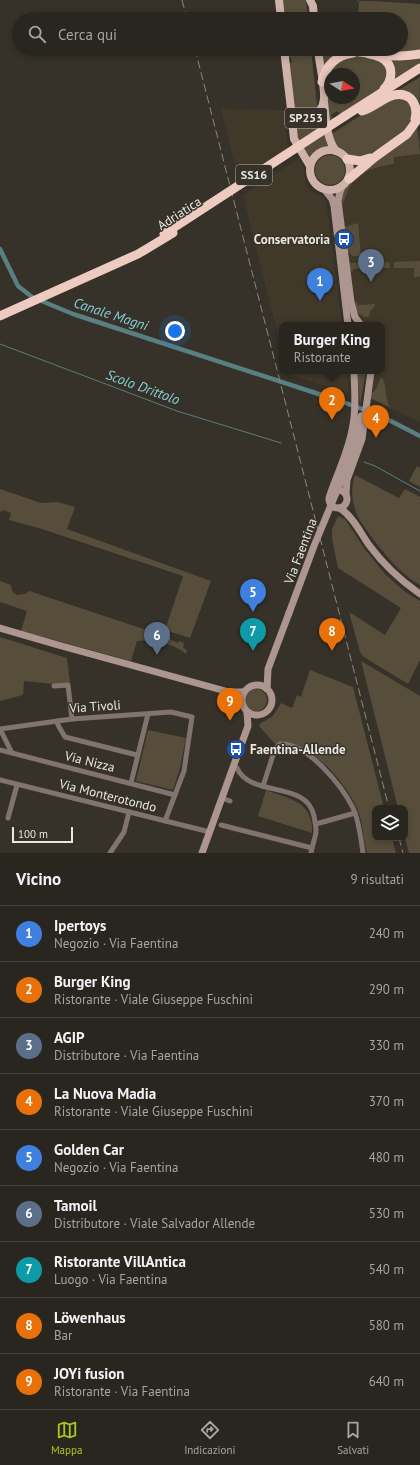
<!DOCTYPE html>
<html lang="it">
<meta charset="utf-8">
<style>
:root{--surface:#28261f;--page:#302e28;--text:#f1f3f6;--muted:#a5a5a4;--line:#44433d;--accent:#a7c81f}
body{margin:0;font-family:"PT Sans",sans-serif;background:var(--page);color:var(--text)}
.controls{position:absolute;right:12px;bottom:12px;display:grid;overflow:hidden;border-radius:8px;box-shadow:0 2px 6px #0003}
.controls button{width:36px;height:36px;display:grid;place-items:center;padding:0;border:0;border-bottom:1px solid var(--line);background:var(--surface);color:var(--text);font:20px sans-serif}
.compass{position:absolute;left:324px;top:68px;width:36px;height:36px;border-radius:50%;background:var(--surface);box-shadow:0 2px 6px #0003;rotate:101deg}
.scale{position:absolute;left:12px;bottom:10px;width:61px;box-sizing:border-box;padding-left:4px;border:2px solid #eae7e1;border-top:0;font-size:11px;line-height:14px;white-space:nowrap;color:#eae7e1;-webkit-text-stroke:3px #363229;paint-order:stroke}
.you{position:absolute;left:175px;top:331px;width:14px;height:14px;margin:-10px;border:3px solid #fff;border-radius:50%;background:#1a73e8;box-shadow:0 0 0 6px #1a73e833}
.badge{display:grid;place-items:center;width:26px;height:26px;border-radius:50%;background:var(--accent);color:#fff;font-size:13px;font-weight:700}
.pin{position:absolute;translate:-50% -33px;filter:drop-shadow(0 1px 2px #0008)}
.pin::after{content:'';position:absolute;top:21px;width:14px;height:12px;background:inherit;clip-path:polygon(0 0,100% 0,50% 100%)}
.popup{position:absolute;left:279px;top:322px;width:106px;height:52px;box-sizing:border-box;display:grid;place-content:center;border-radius:8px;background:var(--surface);filter:drop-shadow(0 1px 3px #0005);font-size:13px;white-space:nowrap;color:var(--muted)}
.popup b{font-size:15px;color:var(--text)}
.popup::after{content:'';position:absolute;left:50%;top:100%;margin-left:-8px;border:8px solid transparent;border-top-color:var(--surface)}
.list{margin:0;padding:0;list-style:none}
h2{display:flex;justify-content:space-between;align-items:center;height:52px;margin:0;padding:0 16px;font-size:17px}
h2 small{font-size:13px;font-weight:400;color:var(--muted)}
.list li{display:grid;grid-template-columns:26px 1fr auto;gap:12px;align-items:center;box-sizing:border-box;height:56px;padding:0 16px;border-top:1px solid var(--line)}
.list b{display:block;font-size:15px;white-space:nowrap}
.list p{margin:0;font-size:13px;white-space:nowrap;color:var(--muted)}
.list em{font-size:13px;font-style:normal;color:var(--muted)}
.icon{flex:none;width:22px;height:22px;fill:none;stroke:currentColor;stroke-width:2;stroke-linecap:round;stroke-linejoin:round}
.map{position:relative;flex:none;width:420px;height:853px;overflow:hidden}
.search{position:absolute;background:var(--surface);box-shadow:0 2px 6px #0003;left:12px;right:12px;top:12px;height:44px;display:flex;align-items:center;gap:10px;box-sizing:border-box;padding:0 14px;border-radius:22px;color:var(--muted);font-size:15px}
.sheet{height:556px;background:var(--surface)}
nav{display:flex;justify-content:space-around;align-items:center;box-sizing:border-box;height:56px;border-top:1px solid var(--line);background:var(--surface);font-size:11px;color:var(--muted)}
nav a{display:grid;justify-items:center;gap:2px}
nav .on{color:var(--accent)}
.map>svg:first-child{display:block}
.built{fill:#40392a}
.green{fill:#564e3a;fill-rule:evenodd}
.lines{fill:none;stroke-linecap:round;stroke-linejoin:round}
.stream{stroke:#597f82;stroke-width:1}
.canal{stroke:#597f82;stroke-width:4.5}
.street{stroke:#81736f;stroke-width:5}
.secondary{stroke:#ad9690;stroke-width:7}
.primary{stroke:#cfb2aa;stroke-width:8}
.highway{stroke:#eecbc1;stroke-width:9}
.rail{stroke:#8c8880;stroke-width:1;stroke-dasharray:8 4;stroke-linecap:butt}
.secondary-bridge{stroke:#ad9690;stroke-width:7}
.highway-bridge{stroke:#eecbc1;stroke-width:9}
.labels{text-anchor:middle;stroke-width:3;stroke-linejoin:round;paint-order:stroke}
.shield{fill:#363229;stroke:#b4b1aa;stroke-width:1}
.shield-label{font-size:12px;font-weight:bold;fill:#eae7e1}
.street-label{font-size:13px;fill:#eae7e1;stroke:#363229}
.poi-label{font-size:13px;font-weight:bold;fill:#eae7e1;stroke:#363229;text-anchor:end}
.water-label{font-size:14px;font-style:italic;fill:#87cfd5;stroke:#363229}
</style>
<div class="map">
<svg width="420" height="853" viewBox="0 0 420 853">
<rect width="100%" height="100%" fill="#363229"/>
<g class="built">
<polygon points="221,109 284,110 288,149 239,180"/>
<polygon points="420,128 420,422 368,398 372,371 382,371 382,325 363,325 358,318 352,303 342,207 345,194 357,176 365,171 394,164 394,157 420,154 418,132"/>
<polygon points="298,159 303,163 307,187 314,193 321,195 326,200 342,325 282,325 282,352 243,195"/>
<polygon points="287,371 347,371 349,393 287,374"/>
</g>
<g class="green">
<polygon points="281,0 306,0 308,19 283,19"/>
<polygon points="356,0 420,4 420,52 412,53 353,49 401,49 401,19 358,19 359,0"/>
<polygon points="286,49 311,49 317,105 319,105 318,109 308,117 294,110 288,64 292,62 291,58 287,56"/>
<polygon points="320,49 331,49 339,52 323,67"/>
<path d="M 354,55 L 380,59 L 389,70 L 384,86 L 341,115 L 337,111 L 331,115 L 333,119 L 330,120 L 325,83 L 333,64 ZM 330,74 L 354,74 L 354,98 L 330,98 Z"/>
<polygon points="420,56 420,65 391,84 386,57"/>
<polygon points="420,77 419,108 394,93"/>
<polygon points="394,97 409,100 414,116 407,130 368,157 348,156 337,148 330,135 358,117"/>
<polygon points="319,115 319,120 324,124 325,135 329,148 317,151 310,159 297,142 294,116"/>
<path d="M 417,124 L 420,154 L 394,157 L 394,164 C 362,170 352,174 342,207 C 340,193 345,189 353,178 Z"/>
<circle cx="330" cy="170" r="15"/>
<path d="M 358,223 L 361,256 L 352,256 L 348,251 L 345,227 C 350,226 353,224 358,223 Z"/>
<polygon points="420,261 420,276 414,278 414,268 394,268 394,262"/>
<polygon points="377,262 378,268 353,269 353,272 350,270 348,263"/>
<polygon points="379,262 389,262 390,268 379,268"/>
<polygon points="357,302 358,305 375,304 375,306 370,311 369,317 364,317 362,314 360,315 355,310 354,303"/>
<polygon points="357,371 366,371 360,405"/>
<path d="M 381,377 C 388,384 384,398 390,407 L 370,398 L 371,394 L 376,389 Z"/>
<polygon points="417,466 420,468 420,487 409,481"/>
<path d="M 355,475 L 399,498 L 405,489 L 420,497 L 420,585 C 413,581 406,576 400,570 C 389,560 365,530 358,517 C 352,504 350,489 355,475 Z"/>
<polygon points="0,489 41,503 57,502 75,507 67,529 211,581 190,638 165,630 183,576 42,529 9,520 11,513 3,510 2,512 0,511"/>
<polygon points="338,516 345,519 364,548 385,574 404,591 420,601 420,660 408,684 364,657 360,652 349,612 385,635 401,608 338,568 332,539 332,529"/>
<path d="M 0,581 L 11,585 L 12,591 L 17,595 L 25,594 L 29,591 L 171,638 L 171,640 L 178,643 L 179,641 L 184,643 L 183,647 L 187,651 L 186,654 C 173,643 154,640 137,641 L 131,661 L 21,631 L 27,611 L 0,602 Z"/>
<polygon points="0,637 67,658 70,683 53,684 24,681 23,695 0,701"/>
<polygon points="361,661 420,696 420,853 409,853 405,838 405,808 398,808"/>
<path d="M 310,670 L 353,687 L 384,808 L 375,808 L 375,838 L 392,838 L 396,853 L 367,853 C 363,839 363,822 357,808 C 344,782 324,758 296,746 C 289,742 284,740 276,745 L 259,726 L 261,723 L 273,716 L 281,703 L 292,708 L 297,695 L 301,697 Z"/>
<circle cx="256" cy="700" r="11"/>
<polygon points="148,730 186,738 180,768 173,790 136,781"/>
<path d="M 266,790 C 290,799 314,802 312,833 L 258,816 Z"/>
</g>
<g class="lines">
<g class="stream">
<polyline points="0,344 177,411 281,443"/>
<polyline points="364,462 375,466 420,491"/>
</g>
<polyline class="canal" points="0,249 18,286 32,297 73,314 340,401 379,415 420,436"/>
<g class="street">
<polyline points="54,686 68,685 72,719"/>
<polyline points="57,721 58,725 65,737 137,755"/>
<polyline points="0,750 175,795"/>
<polyline points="12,753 0,729 72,719 171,712 192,717 184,771 165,821"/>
<path d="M 233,767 L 237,768 C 250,798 307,780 314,816 C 315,821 316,826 316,832 C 315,839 312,846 311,853"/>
<polyline points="0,780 210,832"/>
<polyline points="131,783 148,714"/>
<path d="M 263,786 L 275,749 L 280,744 C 307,742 342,786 353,808 C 359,820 361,840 363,853"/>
<polyline points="222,798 230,801"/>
<polyline points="8,818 17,785"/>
<polyline points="316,824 355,813"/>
<polyline points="221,825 312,848"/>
<polyline points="110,853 124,832 129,812"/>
</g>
<g class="secondary">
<polyline points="342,187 340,192 338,201 351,302 355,317 361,325"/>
<polyline points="325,190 332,199 334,206 348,325"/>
<polyline points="351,457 361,416"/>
<circle cx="338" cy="499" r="9"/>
<path d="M 331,492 C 338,472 348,452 352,430 C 356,412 355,393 354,374"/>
<polyline points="346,494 347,480 362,439 371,371"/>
<path d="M 340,508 C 353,517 360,532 369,545 C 383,564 400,580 420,594"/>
<polyline points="0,628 58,645 229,692 244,692"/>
<circle cx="257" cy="700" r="15"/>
<polyline points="267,689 268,669 289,613"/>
<polyline points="202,853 248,726 247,712"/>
</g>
<g class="primary">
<polyline points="279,0 281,19"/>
<polyline points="310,0 313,6 314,19"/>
<path d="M 284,49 L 291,109 C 296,115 301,120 309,118 C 318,116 323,108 324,99 C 325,86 319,63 318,49"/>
<path d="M 324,102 C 326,118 326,138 336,151"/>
<polyline points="291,110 294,139 310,166"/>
<circle cx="330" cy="170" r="20"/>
</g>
<g class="highway">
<path d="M 342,49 C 365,53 397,59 420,54"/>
<path d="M 369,54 C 373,55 378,56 382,58 C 394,65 393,80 384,89"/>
<path d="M 322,82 C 326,66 335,55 353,53"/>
<path d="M 362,111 C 377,107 394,86 410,98 C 416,104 417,111 415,119"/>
<polyline points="345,116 420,68"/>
<polyline points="347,159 360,161 370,158"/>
<polyline points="349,179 375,157 407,134 417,120 420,110"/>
<polyline points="0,316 138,254 173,233"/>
</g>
<g class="rail">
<polyline points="182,0 187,19"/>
<polyline points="195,49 389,808"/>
<polyline points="399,838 403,853"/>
</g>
<polyline class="secondary-bridge" points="289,613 314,546 351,457"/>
<polyline class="highway-bridge" points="164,234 345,116"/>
</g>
<defs>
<symbol id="bus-disc" viewBox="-11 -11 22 22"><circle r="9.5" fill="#1a4fb4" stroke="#363229"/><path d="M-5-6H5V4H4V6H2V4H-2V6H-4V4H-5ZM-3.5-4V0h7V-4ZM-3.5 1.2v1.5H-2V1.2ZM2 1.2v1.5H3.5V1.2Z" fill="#fff"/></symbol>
</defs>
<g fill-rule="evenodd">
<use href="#bus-disc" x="333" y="228" width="22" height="22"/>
<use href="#bus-disc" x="225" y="738" width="22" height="22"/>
</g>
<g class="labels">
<g class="shield">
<rect x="285" y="108" width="42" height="20" rx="3"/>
<rect x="236" y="165" width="36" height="20" rx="3"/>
</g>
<g class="shield-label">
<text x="306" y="122">SP253</text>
<text x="254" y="179">SS16</text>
</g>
<g class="street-label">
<text transform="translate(179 213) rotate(-33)" y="5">Adriatica</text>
<text transform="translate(300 551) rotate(-69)" y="5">Via Faentina</text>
<text transform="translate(95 706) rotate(-4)" y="5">Via Tivoli</text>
<text transform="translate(90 761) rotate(14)" y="5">Via Nizza</text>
<text transform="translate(108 795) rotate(14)" y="5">Via Monterotondo</text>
</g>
<g class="poi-label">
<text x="330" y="244">Conservatoria</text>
<text x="250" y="754" text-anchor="start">Faentina-Allende</text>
</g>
<g class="water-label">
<text transform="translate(111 314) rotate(18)" y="5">Canale Magni</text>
<text transform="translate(143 387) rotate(20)" y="5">Scolo Drittolo</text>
</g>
</g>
</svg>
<div class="controls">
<button><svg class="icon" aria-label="layers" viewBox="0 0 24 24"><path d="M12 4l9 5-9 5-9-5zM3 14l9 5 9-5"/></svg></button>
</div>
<svg class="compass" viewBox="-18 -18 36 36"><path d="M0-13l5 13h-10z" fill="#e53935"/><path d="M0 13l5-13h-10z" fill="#a5a5a4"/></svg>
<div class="scale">100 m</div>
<div class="you"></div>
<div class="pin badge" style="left:320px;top:301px;background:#3f7fe0">1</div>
<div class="pin badge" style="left:332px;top:420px;background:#e8710a">2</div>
<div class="popup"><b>Burger King</b>Ristorante</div>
<div class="pin badge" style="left:371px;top:282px;background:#5c6f8a">3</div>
<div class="pin badge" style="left:376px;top:438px;background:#e8710a">4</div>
<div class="pin badge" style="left:253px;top:612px;background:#3f7fe0">5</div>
<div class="pin badge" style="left:157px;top:655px;background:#5c6f8a">6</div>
<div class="pin badge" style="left:253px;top:651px;background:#0f9aa8">7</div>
<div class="pin badge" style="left:332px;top:651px;background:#e8710a">8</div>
<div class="pin badge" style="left:230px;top:721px;background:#e8710a">9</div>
<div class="search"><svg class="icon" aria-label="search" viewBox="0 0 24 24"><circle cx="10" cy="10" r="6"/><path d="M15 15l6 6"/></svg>Cerca qui</div>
</div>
<section class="sheet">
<h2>Vicino<small>9 risultati</small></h2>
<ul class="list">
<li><span class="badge" style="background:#3f7fe0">1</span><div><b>Ipertoys</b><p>Negozio · Via Faentina</p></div><em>240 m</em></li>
<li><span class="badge" style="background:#e8710a">2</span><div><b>Burger King</b><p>Ristorante · Viale Giuseppe Fuschini</p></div><em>290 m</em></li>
<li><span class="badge" style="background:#5c6f8a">3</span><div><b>AGIP</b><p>Distributore · Via Faentina</p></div><em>330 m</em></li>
<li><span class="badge" style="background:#e8710a">4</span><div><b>La Nuova Madia</b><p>Ristorante · Viale Giuseppe Fuschini</p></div><em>370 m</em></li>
<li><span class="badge" style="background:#3f7fe0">5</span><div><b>Golden Car</b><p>Negozio · Via Faentina</p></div><em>480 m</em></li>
<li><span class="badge" style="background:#5c6f8a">6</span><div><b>Tamoil</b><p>Distributore · Viale Salvador Allende</p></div><em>530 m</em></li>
<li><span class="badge" style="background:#0f9aa8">7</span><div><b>Ristorante VillAntica</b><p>Luogo · Via Faentina</p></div><em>540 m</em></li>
<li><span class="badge" style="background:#e8710a">8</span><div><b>Löwenhaus</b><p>Bar</p></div><em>580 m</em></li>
<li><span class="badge" style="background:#e8710a">9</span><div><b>JOYi fusion</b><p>Ristorante · Via Faentina</p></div><em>640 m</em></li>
</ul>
</section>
<nav>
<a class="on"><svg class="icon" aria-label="map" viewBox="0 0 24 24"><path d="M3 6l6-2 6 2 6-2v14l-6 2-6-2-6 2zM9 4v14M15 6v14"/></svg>Mappa</a>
<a><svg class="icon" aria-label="directions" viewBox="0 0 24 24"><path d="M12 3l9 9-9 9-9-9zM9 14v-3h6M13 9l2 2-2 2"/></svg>Indicazioni</a>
<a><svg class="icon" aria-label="saved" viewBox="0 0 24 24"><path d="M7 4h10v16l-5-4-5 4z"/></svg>Salvati</a>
</nav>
